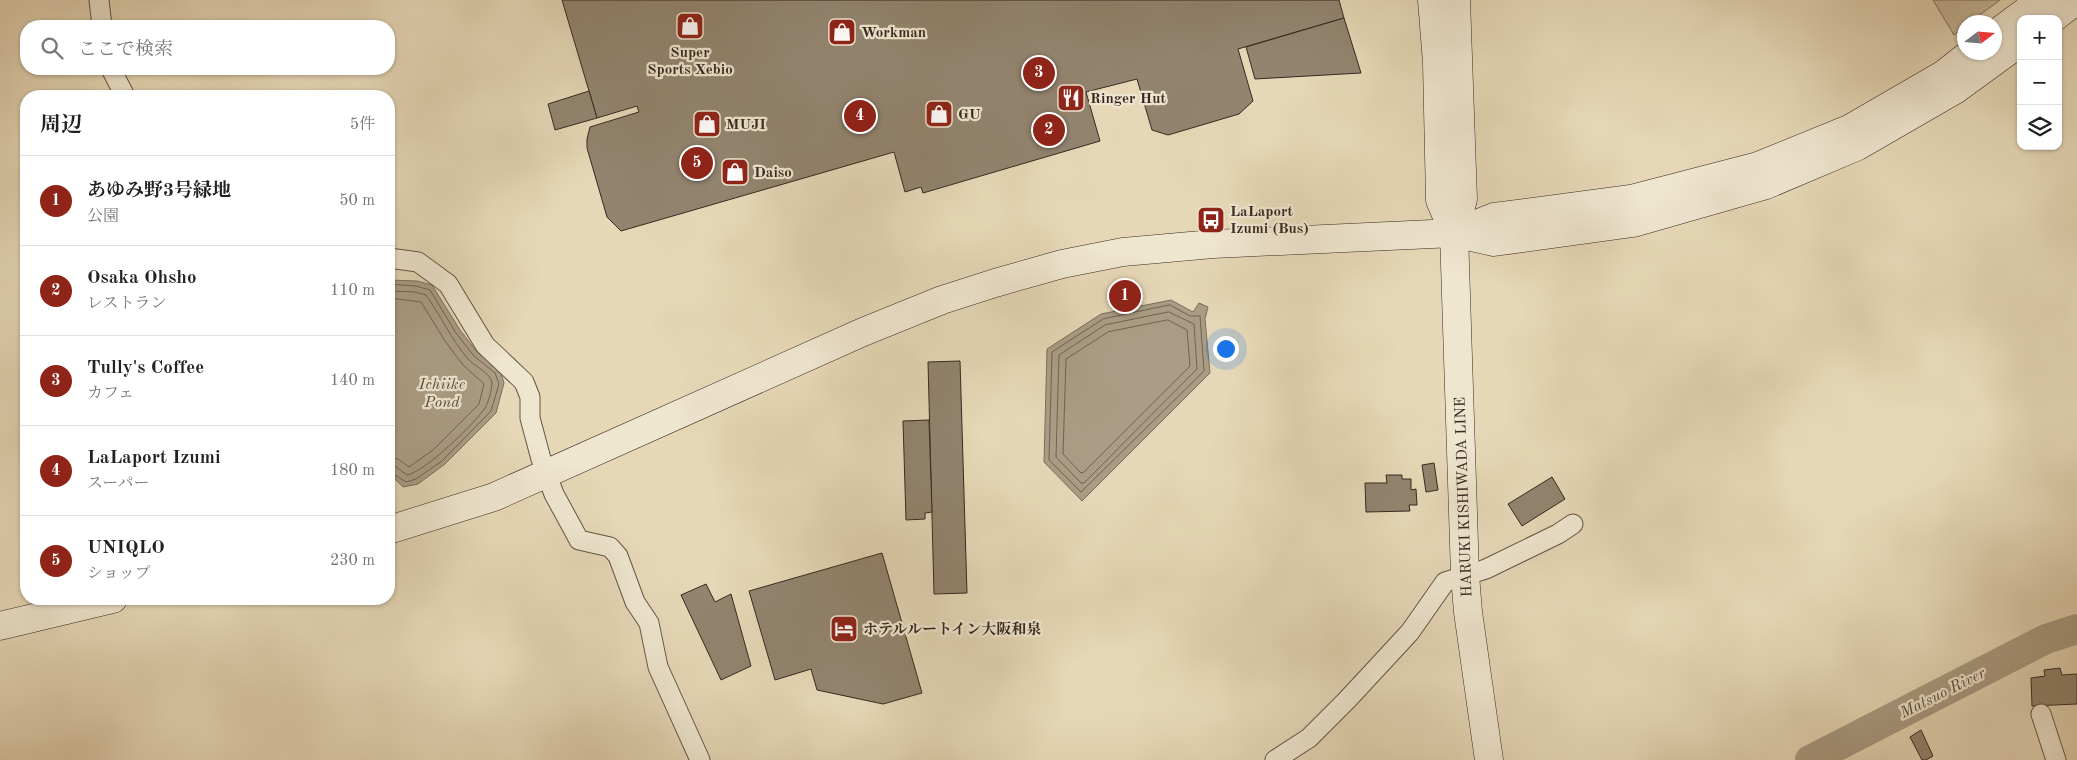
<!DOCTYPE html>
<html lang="ja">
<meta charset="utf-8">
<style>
:root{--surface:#fff;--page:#f6f6f6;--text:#222;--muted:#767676;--line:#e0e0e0;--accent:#8f2418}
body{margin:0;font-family:"Old Standard TT","Noto Serif JP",serif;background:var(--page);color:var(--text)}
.controls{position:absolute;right:15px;top:15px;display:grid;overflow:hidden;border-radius:10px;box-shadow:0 1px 4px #0004}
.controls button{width:45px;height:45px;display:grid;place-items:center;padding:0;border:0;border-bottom:1px solid var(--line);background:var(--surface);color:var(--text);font:25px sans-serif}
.compass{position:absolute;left:1957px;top:15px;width:45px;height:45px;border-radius:50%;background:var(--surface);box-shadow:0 1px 4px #0004;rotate:74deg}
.you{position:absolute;left:1225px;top:348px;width:18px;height:18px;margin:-12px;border:4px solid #fff;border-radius:50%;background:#1a73e8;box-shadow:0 0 0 8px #1a73e833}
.badge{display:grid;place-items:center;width:32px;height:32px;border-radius:50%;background:var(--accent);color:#fff;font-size:16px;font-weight:700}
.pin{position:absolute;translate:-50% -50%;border:2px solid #fff;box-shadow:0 1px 5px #0006}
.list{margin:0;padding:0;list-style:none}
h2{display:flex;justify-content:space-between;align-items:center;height:65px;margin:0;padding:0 20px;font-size:21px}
h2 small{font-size:16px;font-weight:400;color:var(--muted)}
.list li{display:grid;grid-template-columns:32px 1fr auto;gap:15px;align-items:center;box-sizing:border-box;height:90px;padding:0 20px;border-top:1px solid var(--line)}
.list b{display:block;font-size:19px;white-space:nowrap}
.list p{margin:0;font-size:16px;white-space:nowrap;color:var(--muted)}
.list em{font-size:16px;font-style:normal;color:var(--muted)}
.icon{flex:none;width:28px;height:28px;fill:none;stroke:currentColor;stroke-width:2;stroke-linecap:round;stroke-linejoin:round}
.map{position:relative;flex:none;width:2077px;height:760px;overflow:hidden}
.search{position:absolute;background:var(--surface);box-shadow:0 1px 4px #0004;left:20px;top:20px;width:375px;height:55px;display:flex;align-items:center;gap:12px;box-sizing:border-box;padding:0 18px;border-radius:20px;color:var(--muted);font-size:19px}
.panel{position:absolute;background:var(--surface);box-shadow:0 1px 4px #0004;left:20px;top:90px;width:375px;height:515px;border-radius:20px}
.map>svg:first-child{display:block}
.green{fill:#c8ba9e;stroke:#807160}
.water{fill:#aa9c84;stroke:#7c6e5c}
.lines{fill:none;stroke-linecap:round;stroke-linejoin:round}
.shore{stroke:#706252;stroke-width:1}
.river{stroke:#aa9c84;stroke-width:30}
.building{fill:#92846f;stroke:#372821}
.street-casing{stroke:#635446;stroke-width:21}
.secondary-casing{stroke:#372821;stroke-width:29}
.street{stroke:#efe6d0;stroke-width:19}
.secondary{stroke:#efe6d0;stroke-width:28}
.labels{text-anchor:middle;stroke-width:4.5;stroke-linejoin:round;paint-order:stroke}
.poi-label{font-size:15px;font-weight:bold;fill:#372821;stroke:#efe6d0;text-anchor:start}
.street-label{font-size:15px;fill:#372821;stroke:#efe6d0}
.water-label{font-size:16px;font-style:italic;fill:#5a4b3f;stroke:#efe6d0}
</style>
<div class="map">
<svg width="2077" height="760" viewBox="0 0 2077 760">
<rect width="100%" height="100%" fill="#e6d8b7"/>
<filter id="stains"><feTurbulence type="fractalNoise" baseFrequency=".004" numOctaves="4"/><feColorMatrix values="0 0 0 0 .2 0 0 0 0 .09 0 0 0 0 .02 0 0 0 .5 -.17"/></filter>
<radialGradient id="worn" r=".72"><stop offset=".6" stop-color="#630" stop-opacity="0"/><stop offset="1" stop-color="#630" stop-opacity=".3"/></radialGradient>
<polygon class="green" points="1933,0 2000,0 1970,22 1964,22 1964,27 1954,35"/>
<g class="water">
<polygon points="389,280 417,281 432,285 460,330 478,353 500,370 504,383 496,413 445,464 418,484 403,487 389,473"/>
<polygon points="1171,300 1193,312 1199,303 1208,307 1205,319 1210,373 1082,501 1044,462 1047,349 1101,314"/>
</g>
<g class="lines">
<g class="shore">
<polyline points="389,284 416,286 430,290 456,333 474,356 495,373 499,384 491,411 442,461 416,479 406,482 389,471"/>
<path d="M 389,291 L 415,292 L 426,295 C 441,316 451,339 468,359 C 474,366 491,373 492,383 C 492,389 488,404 485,408 C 473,425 426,471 407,475 L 396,467 L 389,465"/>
<polyline points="389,298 421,302 445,341 463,365 484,384 479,404 433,450 409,467 398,459 389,458"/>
<polygon points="1170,305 1190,316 1200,316 1204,371 1081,492 1049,460 1052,352 1103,319"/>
<polygon points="1169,312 1194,324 1197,369 1084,483 1081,483 1056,457 1059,355 1105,325"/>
<polygon points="1168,320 1187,330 1190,366 1084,472 1081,473 1063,454 1066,359 1108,332"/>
</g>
<polyline class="river" points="1810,760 2046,639 2077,629"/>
</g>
<g class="building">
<polygon points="562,0 1339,0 1344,18 1238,49 1253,101 1239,114 1168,135 1152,130 1137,79 1086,92 1100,141 923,193 921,187 905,192 894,152 621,231 607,217 587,148 587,139 590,127 639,112 637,106 597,118"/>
<polygon points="1344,18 1361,73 1255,79 1246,47"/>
<polygon points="589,91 597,118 555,130 548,104"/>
<polygon points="960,361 967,593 934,594 928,362"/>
<polygon points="929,420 932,512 925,513 925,519 906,520 903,421"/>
<polygon points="1434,463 1438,490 1426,492 1422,465"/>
<polygon points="1386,475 1402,475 1402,479 1411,479 1411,490 1416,489 1417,505 1409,505 1410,511 1366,512 1365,483 1387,483"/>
<polygon points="1552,477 1565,499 1522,526 1508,504"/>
<polygon points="882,553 922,693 883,704 817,690 811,669 775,680 749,591"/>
<polygon points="706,584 715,602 731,594 751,666 721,680 681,595"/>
<polygon points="2060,668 2062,675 2077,674 2077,704 2032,706 2031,678 2045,676 2044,670"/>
<polygon points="1921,730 1933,756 1926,760 1922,760 1910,737"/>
</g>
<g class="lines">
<defs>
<g id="street">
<polyline points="99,0 102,26"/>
<polyline points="111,69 125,96"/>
<polyline points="389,258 418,262 448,284 485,345 524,382 530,397 530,418 541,459 554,494 579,540 610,547 618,556 635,602 649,623 658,667 700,760"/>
<polyline points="2041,714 2056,760"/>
<polyline points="1275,760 1309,738 1347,700 1410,632 1445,582 1486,569 1558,534 1573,524"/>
</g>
<g id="secondary">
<polyline points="1432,0 1437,63 1440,200 1454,233"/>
<polyline points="1456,0 1463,199 1454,233 1465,575 1468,612 1489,760"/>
<polyline points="2052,19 2077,0"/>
<polyline points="1994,35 2041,0"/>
<polyline points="1454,233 1494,242 1633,223 1766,185 1858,146 1955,90 2021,42"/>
<polyline points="389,530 494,497 863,332 942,300 995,283 1062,264 1123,252 1213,244 1454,233 1494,217 1631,199 1758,166 1849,129 1944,74 1972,52"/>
<polyline points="0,626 113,599"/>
</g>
</defs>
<use href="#street" class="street-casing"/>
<use href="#secondary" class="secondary-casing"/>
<use href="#street" class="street"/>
<use href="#secondary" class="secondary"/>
</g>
<defs>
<symbol id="shop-square" viewBox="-11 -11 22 22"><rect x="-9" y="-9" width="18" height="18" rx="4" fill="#8f2418" stroke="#efe6d0"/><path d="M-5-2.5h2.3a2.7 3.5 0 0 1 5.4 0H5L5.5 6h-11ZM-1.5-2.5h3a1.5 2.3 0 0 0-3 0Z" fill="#fff"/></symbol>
<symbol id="restaurant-square" viewBox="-11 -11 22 22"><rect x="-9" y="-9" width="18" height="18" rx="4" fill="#8f2418" stroke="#efe6d0"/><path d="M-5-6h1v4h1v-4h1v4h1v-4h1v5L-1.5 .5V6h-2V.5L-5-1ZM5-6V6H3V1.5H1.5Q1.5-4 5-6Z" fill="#fff"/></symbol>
<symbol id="bus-square" viewBox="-11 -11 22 22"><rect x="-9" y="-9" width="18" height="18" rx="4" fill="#8f2418" stroke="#efe6d0"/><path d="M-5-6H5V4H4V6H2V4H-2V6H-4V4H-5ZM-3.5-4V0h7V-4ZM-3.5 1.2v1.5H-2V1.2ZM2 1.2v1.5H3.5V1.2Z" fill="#fff"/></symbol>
<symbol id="hotel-square" viewBox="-11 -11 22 22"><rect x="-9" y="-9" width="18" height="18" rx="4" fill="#8f2418" stroke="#efe6d0"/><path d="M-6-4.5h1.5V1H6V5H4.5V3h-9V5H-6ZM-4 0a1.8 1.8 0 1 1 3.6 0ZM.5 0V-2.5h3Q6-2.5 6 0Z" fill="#fff"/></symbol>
</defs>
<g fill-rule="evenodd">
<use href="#shop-square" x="674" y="10" width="32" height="32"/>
<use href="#shop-square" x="826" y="16" width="32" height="32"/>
<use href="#restaurant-square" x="1055" y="82" width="32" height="32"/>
<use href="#shop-square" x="923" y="98" width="32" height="32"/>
<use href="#shop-square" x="691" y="108" width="32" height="32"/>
<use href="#shop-square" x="719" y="156" width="32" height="32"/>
<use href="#bus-square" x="1195" y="204" width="32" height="32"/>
<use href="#hotel-square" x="828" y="613" width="32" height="32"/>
</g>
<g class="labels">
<g class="poi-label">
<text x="861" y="37">Workman</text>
<text x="690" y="57" text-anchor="middle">Super<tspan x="690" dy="17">Sports Xebio</tspan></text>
<text x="1090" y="103">Ringer Hut</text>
<text x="958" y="119">GU</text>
<text x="726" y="129">MUJI</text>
<text x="754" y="177">Daiso</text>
<text x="1230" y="216">LaLaport<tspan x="1230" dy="17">Izumi (Bus)</tspan></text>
<text x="863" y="634">ホテルルートイン大阪和泉</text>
</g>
<g class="street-label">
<text transform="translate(1463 497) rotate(-92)" y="5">HARUKI KISHIWADA LINE</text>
</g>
<g class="water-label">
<text x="442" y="389">Ichiike<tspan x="442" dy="18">Pond</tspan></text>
<text transform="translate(1942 692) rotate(-27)" y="6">Matsuo River</text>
</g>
</g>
<rect width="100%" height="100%" filter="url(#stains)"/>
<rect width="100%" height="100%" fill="url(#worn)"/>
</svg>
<div class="controls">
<button>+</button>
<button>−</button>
<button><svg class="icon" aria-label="layers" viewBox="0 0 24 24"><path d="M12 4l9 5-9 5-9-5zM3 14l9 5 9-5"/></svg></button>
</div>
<svg class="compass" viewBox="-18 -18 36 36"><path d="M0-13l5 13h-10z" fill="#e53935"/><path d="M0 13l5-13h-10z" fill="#767676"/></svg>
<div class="you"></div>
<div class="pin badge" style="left:1125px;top:296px">1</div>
<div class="pin badge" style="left:1049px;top:130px">2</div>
<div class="pin badge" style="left:1039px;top:73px">3</div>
<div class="pin badge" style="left:860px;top:116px">4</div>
<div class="pin badge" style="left:697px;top:163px">5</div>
<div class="search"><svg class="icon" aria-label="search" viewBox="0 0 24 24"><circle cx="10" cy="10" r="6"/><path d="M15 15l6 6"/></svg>ここで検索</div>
<section class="panel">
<h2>周辺<small>5件</small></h2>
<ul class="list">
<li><span class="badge">1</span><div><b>あゆみ野3号緑地</b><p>公園</p></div><em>50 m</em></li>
<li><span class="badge">2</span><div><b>Osaka Ohsho</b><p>レストラン</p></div><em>110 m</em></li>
<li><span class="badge">3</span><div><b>Tully's Coffee</b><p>カフェ</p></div><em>140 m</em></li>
<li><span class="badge">4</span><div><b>LaLaport Izumi</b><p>スーパー</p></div><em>180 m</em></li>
<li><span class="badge">5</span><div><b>UNIQLO</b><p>ショップ</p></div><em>230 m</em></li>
</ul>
</section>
</div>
